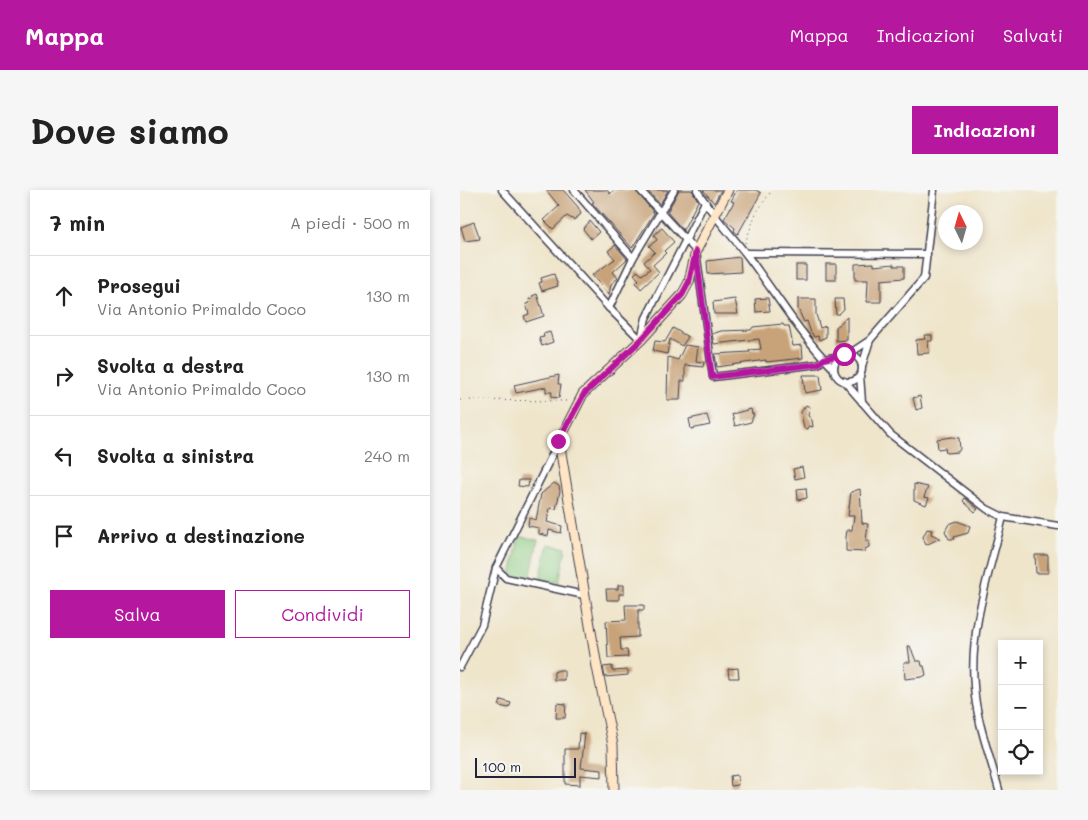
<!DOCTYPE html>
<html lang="it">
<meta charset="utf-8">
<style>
:root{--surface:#fff;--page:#f6f6f6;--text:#222;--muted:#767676;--line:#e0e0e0;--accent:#b5179e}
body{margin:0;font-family:Mali,sans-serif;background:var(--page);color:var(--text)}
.controls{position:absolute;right:15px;bottom:15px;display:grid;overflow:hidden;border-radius:0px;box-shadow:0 2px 8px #0003}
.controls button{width:45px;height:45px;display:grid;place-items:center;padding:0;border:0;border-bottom:1px solid var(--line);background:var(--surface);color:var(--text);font:25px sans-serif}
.compass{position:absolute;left:478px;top:15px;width:45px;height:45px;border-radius:50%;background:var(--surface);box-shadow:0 2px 8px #0003;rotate:355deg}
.scale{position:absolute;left:15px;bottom:12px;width:101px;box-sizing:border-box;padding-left:5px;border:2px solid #22223b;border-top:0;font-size:14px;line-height:18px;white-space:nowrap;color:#22223b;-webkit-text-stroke:4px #f6f6f2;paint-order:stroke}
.stop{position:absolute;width:15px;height:15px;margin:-11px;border:4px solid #b5179e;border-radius:50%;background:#fff}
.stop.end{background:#b5179e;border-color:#fff;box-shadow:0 1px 5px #0008}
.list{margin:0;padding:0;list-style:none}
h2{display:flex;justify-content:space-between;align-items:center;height:65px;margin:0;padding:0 20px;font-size:21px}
h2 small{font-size:16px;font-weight:400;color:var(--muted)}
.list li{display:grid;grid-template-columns:32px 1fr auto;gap:15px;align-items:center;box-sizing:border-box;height:80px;padding:0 20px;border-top:1px solid var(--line)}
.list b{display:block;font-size:19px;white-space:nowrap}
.list p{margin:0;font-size:16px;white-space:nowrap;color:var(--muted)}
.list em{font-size:16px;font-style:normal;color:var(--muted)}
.actions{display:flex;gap:10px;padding:15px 20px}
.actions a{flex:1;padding:11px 0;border:1px solid var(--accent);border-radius:0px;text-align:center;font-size:18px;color:var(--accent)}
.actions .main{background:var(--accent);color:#fff}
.icon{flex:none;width:28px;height:28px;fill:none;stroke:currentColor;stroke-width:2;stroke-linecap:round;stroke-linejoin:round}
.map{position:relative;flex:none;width:598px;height:600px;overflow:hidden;border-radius:0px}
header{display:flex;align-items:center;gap:30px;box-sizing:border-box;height:70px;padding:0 25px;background:var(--accent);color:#fff}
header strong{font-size:24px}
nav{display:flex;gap:28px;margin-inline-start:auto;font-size:18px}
.intro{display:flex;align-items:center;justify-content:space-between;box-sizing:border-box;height:120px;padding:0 30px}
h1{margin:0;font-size:35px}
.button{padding:12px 22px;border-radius:0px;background:var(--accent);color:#fff;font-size:18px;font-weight:700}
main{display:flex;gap:30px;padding:0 30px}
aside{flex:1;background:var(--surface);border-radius:0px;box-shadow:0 2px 8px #0003}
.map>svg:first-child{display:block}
.green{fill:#8dcb81;stroke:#58765e}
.building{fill:#c8a379}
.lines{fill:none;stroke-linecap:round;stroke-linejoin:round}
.street-casing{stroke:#413f51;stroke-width:9}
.secondary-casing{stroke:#413f51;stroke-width:11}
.path{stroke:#413f51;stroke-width:1;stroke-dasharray:1 4;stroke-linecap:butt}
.street{stroke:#fff;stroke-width:6}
.secondary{stroke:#fde5c5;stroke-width:9}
.route{stroke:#b5179e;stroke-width:6}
</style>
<header>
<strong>Mappa</strong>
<nav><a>Mappa</a><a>Indicazioni</a><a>Salvati</a></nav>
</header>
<div class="intro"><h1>Dove siamo</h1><a class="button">Indicazioni</a></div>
<main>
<aside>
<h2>7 min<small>A piedi · 500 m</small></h2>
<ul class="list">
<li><svg class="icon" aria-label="ahead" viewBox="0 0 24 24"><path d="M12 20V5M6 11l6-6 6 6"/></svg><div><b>Prosegui</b><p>Via Antonio Primaldo Coco</p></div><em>130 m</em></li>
<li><svg class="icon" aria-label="right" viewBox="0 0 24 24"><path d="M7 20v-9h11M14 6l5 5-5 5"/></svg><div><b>Svolta a destra</b><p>Via Antonio Primaldo Coco</p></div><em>130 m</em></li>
<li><svg class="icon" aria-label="left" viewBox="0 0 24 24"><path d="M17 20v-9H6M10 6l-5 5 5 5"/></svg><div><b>Svolta a sinistra</b></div><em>240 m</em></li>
<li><svg class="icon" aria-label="arrive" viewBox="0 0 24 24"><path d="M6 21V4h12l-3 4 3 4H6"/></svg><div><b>Arrivo a destinazione</b></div></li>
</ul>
<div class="actions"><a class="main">Salva</a><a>Condividi</a></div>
</aside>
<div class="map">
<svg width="598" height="600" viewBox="0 0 598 600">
<rect width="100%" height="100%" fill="#f6f6f2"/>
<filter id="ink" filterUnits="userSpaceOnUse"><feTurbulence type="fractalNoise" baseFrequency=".02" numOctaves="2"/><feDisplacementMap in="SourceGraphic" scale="10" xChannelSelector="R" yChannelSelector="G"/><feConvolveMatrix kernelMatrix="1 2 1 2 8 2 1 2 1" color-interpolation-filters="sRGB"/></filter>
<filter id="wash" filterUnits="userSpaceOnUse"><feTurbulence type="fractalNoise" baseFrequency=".0096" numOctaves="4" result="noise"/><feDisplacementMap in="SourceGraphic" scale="20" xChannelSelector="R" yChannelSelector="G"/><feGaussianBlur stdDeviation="1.12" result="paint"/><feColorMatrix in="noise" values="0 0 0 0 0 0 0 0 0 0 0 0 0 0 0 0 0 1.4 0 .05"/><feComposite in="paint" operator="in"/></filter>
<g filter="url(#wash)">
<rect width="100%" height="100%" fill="#efe5cb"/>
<g class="green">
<polygon points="59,346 78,350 70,389 51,385"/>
<polygon points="88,354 106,358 99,393 80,389"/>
</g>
<g id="blocks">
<g class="building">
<polygon points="86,0 103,0 118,17 121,24 114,30 107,26 93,39 84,30 99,16"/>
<polygon points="125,0 147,0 150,4 154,0 175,0 194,23 172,58 132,13 134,12"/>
<polygon points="187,0 208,0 200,14"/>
<polygon points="219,0 232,0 238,11 223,40 207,22"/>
<polygon points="243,0 261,0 254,13"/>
<polygon points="277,0 296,0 301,3 278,44 274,41 275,38 264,29 274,12 271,11"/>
<polygon points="130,31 139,42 131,49 123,39"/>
<polygon points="14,32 20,49 5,51 1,37"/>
<polygon points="202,38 214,52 204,61 206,63 193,75 199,82 181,99 176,93 179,90 174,84 178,81 182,85 190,79 184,72 195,62 189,56 197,50 194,45"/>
<polygon points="155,55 167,69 153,82 158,88 151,94 149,105 132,85 155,69 148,61"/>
<polygon points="280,67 281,82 248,84 247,71"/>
<polygon points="414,73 414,76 434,74 434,76 444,76 444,88 421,90 421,112 407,112 408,90 395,90 395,74"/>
<rect x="366" y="74" width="10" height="16"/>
<rect x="336" y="75" width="10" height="15"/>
<polygon points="94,84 98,96 82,101 79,93 82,92 81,88"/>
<polygon points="77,104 84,126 66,132 64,126 69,124 66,114 70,113 69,109 73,108 72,106"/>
<polygon points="308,108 310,121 296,122 295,109"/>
<polygon points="275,109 278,124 254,124 253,112"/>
<polygon points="338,109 356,109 356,124 360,138 366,136 366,147 359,150 358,146 354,147 352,143 351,143 347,131 344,132 338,119"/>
<polygon points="375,109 383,109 384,119 379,124 376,124"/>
<polygon points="387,127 387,150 376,151 376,137"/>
<polygon points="323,134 324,136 329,136 333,156 342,155 343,168 306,172 306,170 257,177 255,164 290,162 289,160 301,159 299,149 254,154 252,144 261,141 291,140 293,137"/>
<polygon points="213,138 228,147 222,156 210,149 207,164 193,161 195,151 205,152"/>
<polygon points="90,142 93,152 82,156 79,148 84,147 83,144"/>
<polygon points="464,145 472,145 472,151 468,151 469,163 457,164 456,150 465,149"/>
<polygon points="225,155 238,157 236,171 244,172 243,177 225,175 225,191 221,191 220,210 207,210 208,167 218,170"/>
<polygon points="99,185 98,194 101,194 99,208 91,207 92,202 86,202 86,197 56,203 54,195"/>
<polygon points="343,185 360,185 362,200 345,203"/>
<polygon points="460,206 462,218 456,220 453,208"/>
<polygon points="346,215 350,217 348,226 352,230 353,237 349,236 348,239 344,238 341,222"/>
<polygon points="291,219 292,224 294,224 291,232 275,236 272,224"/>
<polygon points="247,225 250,235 231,239 229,229"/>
<polygon points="492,247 499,248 500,259 498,262 486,263 485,258 478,259 477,249"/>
<polygon points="342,277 344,287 335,289 333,279"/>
<polygon points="59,290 69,290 68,297 58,296"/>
<polygon points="94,293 99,296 100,301 96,319 90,318 87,332 102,336 101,343 89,340 88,346 79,344 79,338 68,336 69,328 76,330 81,304"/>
<polygon points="454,294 468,297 464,307 469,308 466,315 454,310"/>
<polygon points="346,298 347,308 338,310 337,299"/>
<polygon points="400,299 402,333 408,334 406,351 409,351 409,357 405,359 405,362 386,361 386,347 387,340 392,340 394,326 388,326 391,302"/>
<polygon points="505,308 518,319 515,322 503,311"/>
<polygon points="497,331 510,336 508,343 494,347 495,349 489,349 485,341 489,334"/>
<polygon points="467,339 472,340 471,344 480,348 466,355 463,347"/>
<polygon points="575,365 588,365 588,383 576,383"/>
<polygon points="158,395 164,395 164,404 159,404 159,410 147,410 146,399 158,399"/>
<polygon points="165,415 184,415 184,420 178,420 178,447 160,448 161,460 167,460 168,467 148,468 146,431 166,430"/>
<polygon points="448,456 450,456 456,471 461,471 462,476 464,476 466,485 462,487 445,489 444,472 450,472"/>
<polygon points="152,476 152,481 168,480 168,485 145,487 143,477"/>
<polygon points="278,478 279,488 269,488 268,479"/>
<polygon points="99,480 104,480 104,490 94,490 94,482"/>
<polygon points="41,510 51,513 49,518 39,516"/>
<polygon points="97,513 106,514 105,528 96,528"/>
<polygon points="119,543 125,544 121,578 142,580 142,587 120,585 120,595 105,594 105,559 118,559"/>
<polygon points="277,585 278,595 271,596 270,586"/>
</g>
</g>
</g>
<g filter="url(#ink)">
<use href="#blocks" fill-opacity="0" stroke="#413f51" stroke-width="1"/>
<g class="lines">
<defs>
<g id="street">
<polyline points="42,0 149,118 181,150"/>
<polyline points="114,0 173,68"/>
<polyline points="180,0 236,61 253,187 358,174 364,169 380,166"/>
<path d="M 237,0 C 252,25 272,45 289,68 C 316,104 341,146 373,178"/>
<polyline points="286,63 467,64"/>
<polyline points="149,118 173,68 214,0"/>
<polyline points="181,149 186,128 245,12"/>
<polyline points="410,150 464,88 474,0"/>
<circle cx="388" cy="178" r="14"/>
<polyline points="389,164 410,150 402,176"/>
<polyline points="400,185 402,212"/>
<polyline points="384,191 430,244 527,319 543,327 598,336"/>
<polyline points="36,378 46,388 124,405"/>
<polyline points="0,477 22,435 36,378 99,251"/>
<path d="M 539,600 C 530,566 516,530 514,496 C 509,439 530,381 543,327"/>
</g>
<polyline id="secondary" points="154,600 153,555 137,477 99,251 123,204 181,150 222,105 229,92 236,61 268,0"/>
</defs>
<use href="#street" class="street-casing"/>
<use href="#secondary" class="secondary-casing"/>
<g class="path">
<polyline points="285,53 296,23 312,0"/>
<polyline points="0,210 110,211"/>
</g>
<use href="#street" class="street"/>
<use href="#secondary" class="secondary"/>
</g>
</g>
<g class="lines" filter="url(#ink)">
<polyline class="route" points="98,251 124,204 181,150 222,105 229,92 236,61 252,187 358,174 364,169 384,164"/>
</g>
</svg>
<div class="controls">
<button>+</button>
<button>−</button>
<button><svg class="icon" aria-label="locate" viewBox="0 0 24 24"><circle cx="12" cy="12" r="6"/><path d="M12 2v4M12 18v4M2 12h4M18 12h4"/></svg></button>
</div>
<svg class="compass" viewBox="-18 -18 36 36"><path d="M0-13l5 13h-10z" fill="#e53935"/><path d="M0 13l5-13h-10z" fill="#767676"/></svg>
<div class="scale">100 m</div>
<div class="stop" style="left:384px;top:164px"></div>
<div class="stop end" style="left:98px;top:251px"></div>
</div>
</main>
